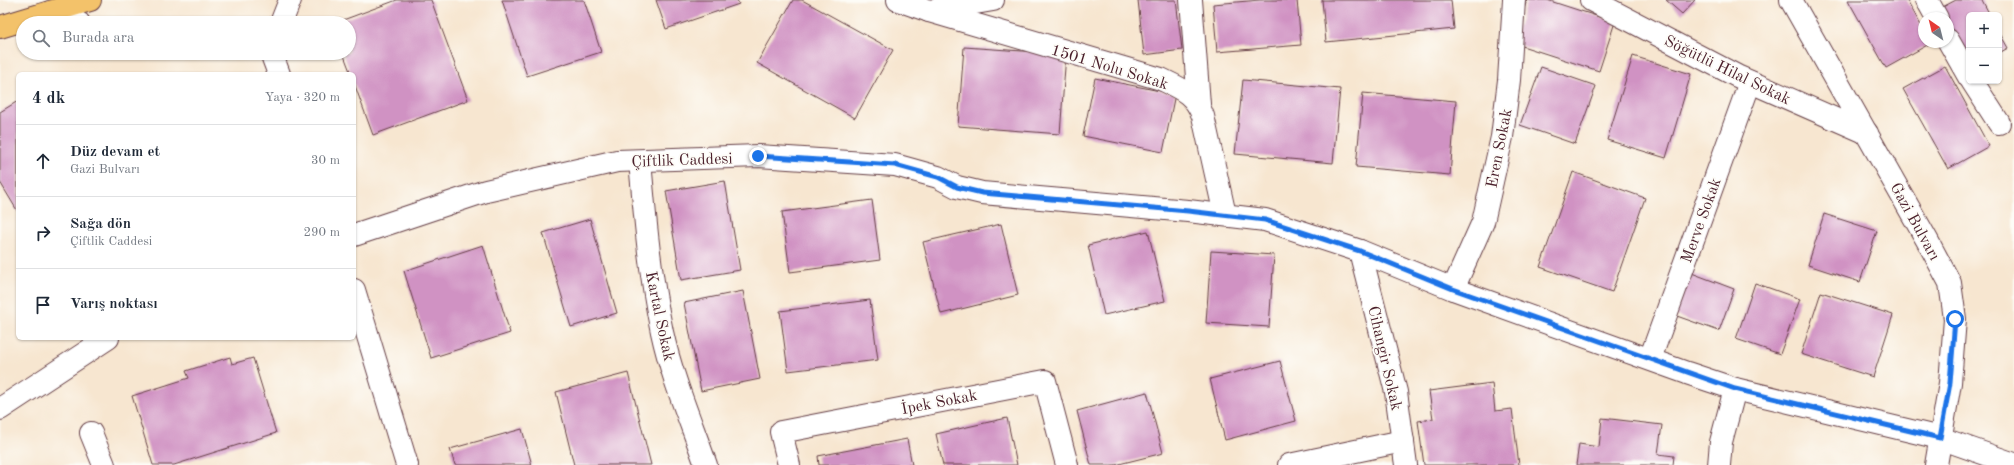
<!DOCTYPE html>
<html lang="tr">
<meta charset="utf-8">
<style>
:root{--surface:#fff;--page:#f2f2f3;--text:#1f2937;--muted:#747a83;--line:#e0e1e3}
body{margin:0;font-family:"Old Standard TT",serif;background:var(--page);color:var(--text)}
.controls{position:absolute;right:12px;top:12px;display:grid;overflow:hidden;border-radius:6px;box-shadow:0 1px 3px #0004}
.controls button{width:36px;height:36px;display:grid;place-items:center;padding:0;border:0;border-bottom:1px solid var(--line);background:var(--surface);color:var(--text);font:20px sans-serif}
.compass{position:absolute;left:1918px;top:12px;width:36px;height:36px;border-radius:50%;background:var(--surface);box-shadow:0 1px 3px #0004;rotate:325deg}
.stop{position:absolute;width:12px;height:12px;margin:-9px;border:3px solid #1a73e8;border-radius:50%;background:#fff}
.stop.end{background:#1a73e8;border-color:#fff;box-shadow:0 1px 4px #0008}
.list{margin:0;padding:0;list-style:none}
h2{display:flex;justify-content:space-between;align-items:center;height:52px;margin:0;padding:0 16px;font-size:17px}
h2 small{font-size:13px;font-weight:400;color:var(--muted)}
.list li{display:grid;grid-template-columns:26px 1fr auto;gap:12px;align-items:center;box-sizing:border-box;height:72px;padding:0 16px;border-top:1px solid var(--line)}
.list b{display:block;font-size:15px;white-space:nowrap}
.list p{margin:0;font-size:13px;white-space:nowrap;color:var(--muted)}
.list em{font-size:13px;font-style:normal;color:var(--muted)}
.icon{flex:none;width:22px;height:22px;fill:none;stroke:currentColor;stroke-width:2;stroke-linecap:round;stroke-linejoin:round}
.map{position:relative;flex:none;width:2014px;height:465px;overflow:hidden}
.search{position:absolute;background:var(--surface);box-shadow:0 1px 3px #0004;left:16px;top:16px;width:340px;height:44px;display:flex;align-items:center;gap:10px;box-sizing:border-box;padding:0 14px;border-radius:22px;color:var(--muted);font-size:15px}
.panel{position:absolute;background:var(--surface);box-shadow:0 1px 3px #0004;left:16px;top:72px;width:340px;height:268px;border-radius:6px}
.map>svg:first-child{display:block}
.building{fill:#d092c3}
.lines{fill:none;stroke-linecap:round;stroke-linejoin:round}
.minor-casing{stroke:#643d44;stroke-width:24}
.tertiary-casing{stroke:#643d44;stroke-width:24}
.trunk-casing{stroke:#643d44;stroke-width:24}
.minor{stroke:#fff;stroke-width:22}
.tertiary{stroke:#fff;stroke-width:22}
.trunk{stroke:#f3c26a;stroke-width:22}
.route{stroke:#1a73e8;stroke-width:5}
.labels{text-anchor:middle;stroke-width:3.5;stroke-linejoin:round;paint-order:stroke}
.street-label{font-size:16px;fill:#4a1f2b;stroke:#fdfcf7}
</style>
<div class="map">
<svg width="2014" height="465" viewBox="0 0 2014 465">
<rect width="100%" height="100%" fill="#fdfcf7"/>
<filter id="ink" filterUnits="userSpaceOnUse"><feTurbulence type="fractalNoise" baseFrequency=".025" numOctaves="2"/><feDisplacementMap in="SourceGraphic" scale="8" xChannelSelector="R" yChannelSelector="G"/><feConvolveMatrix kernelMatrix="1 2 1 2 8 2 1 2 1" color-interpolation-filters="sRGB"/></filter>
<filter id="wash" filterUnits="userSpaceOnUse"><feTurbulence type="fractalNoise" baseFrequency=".012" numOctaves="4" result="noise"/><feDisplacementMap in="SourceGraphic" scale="16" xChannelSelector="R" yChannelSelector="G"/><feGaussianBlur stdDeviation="0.9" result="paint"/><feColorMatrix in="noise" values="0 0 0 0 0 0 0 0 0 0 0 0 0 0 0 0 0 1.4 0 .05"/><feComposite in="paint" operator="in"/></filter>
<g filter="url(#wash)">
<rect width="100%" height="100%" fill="#f7e6d0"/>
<g id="blocks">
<g class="building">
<polygon points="397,0 431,0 468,100 373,135 354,83 354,74 351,74 343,53 349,53 349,23 335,23"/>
<polygon points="502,0 584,0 601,52 527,76"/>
<polygon points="656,0 737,0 739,4 666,29"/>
<polygon points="793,0 802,0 893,50 855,118 757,63"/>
<polygon points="1138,0 1176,0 1182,50 1144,55"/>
<polygon points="1260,0 1297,0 1301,45 1217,52 1213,4"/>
<polygon points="1322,0 1451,0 1454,29 1326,42"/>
<polygon points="1527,0 1547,0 1615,22 1599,71 1513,43"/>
<polygon points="1666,0 1695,0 1682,14"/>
<polygon points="1848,0 1907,0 1924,31 1924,42 1931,43 1886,68"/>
<polygon points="1956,0 1982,0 1990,15 1969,15 1969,64 1948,26 1948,18 1944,18 1939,9"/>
<polygon points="1999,32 2008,48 1999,53"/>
<polygon points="964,47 1066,54 1060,134 958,126"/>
<polygon points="1633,56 1691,74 1666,158 1607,140"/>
<polygon points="1945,66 1989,146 1948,169 1903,89"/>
<polygon points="1541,67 1596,86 1575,144 1520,125"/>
<polygon points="1095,78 1175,94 1163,152 1083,136"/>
<polygon points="1243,80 1340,89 1333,163 1235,154"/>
<polygon points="1363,93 1456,101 1450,175 1356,167"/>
<polygon points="18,101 18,212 0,182 0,112"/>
<polygon points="1573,172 1645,198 1612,292 1540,267"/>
<polygon points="725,181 740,270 681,280 666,191"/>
<polygon points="872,200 880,260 790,272 782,212"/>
<polygon points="1824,214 1877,231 1860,282 1808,265"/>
<polygon points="590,219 617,313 571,327 543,233"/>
<polygon points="1001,224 1018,295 941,314 923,242"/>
<polygon points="1148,231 1165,301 1104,315 1088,245"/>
<polygon points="483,245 510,333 431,358 404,271"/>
<polygon points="1211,251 1274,255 1269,327 1206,323"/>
<polygon points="1689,272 1734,289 1719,331 1674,315"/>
<polygon points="1755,283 1800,299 1780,354 1736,339"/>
<polygon points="743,291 760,379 701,391 684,303"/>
<polygon points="1821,292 1893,315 1873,377 1801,354"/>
<polygon points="870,300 878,360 788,371 780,311"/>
<polygon points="230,357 232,364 253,358 276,433 174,465 153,465 132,396 189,378 186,371"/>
<polygon points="1280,361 1296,421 1225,440 1210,379"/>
<polygon points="628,373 651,465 574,465 556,392"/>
<polygon points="1492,383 1495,411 1512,409 1519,465 1424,465 1418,421 1433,419 1429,391"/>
<polygon points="1147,392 1163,453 1115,465 1091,465 1077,411"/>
<polygon points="1007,418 1017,465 943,465 936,434"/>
<polygon points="1602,418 1662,425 1658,454 1674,456 1673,465 1576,465 1579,444 1599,447"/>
<polygon points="522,429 532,465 455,465 450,449"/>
<polygon points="907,439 912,465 819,465 818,456"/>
</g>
</g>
</g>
<g filter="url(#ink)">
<use href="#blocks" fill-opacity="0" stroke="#643d44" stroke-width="1"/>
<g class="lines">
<defs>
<g id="minor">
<polyline points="898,0 929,11 993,0"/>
<polyline points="1191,0 1199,104"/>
<polyline points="1591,0 1737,76 1867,133"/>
<polyline points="1927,0 1937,18"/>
<path d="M 929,11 L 1161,79 C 1182,89 1195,94 1203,116 L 1225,215"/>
<polyline points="50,12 79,23"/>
<polyline points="281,23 290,0"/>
<polyline points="1948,40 1969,77"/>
<polyline points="273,58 279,74"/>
<polyline points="1972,81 1999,123"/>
<path d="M 640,161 C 645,218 650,276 662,332 C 672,378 691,422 706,465"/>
<polyline points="1360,251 1396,392 1406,465"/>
<polyline points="1453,289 1483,222 1502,137 1509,80 1514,0"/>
<polyline points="354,290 407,465"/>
<polyline points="1650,359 1750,82"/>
<polyline points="91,433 104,465"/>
<polyline points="789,465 781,432 1045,381 1067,465"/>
<polyline points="1289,465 1403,441"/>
<polyline points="1719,465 1721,442 1735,389"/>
</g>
<g id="tertiary">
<polyline points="1791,0 1927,240 1950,283 1955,319 1950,383 1936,465"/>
<polyline points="354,235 486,191 617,161 758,156 895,165 938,177 957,187 982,193 1188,211 1265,220 1360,251 1453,289 1687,373 1735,389 1940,438 2014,464"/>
<polyline points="0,409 108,338"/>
</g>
<polyline id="trunk" points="0,27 90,0"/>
</defs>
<use href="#minor" class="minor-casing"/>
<use href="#tertiary" class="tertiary-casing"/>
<use href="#trunk" class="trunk-casing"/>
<use href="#minor" class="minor"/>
<use href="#tertiary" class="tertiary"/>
<use href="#trunk" class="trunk"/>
</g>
</g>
<g class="lines" filter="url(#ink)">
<polyline class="route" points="758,156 895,165 938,177 957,187 982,193 1188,211 1265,220 1360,251 1453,289 1735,389 1940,438 1950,383 1955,319"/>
</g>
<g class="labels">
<g class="street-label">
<text transform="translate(1110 66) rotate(17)" y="6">1501 Nolu Sokak</text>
<text transform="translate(1728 69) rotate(26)" y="6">Söğütlü Hilal Sokak</text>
<text transform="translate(1498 148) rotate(-79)" y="6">Eren Sokak</text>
<text transform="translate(682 159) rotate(-2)" y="6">Çiftlik Caddesi</text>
<text transform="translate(1700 220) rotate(-70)" y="6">Merve Sokak</text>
<text transform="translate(1916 221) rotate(61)" y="6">Gazi Bulvarı</text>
<text transform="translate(661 316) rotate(78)" y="6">Kartal Sokak</text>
<text transform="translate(1386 358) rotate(77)" y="6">Cihangir Sokak</text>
<text transform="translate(939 401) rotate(-11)" y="6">İpek Sokak</text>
</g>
</g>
</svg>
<div class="controls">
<button>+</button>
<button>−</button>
</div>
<svg class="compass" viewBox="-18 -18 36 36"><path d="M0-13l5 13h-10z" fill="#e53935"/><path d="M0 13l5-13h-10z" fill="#747a83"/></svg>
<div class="stop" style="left:1955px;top:319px"></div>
<div class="stop end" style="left:758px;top:156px"></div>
<div class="search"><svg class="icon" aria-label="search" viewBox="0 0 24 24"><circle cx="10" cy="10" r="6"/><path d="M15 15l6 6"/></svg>Burada ara</div>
<section class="panel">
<h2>4 dk<small>Yaya · 320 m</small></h2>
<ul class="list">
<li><svg class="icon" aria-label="ahead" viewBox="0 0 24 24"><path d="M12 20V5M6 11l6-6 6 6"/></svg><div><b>Düz devam et</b><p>Gazi Bulvarı</p></div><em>30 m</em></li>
<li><svg class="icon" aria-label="right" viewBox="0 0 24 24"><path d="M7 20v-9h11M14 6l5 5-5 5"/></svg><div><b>Sağa dön</b><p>Çiftlik Caddesi</p></div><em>290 m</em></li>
<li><svg class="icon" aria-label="arrive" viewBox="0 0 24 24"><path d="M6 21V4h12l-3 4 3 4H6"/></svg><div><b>Varış noktası</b></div></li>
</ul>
</section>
</div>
